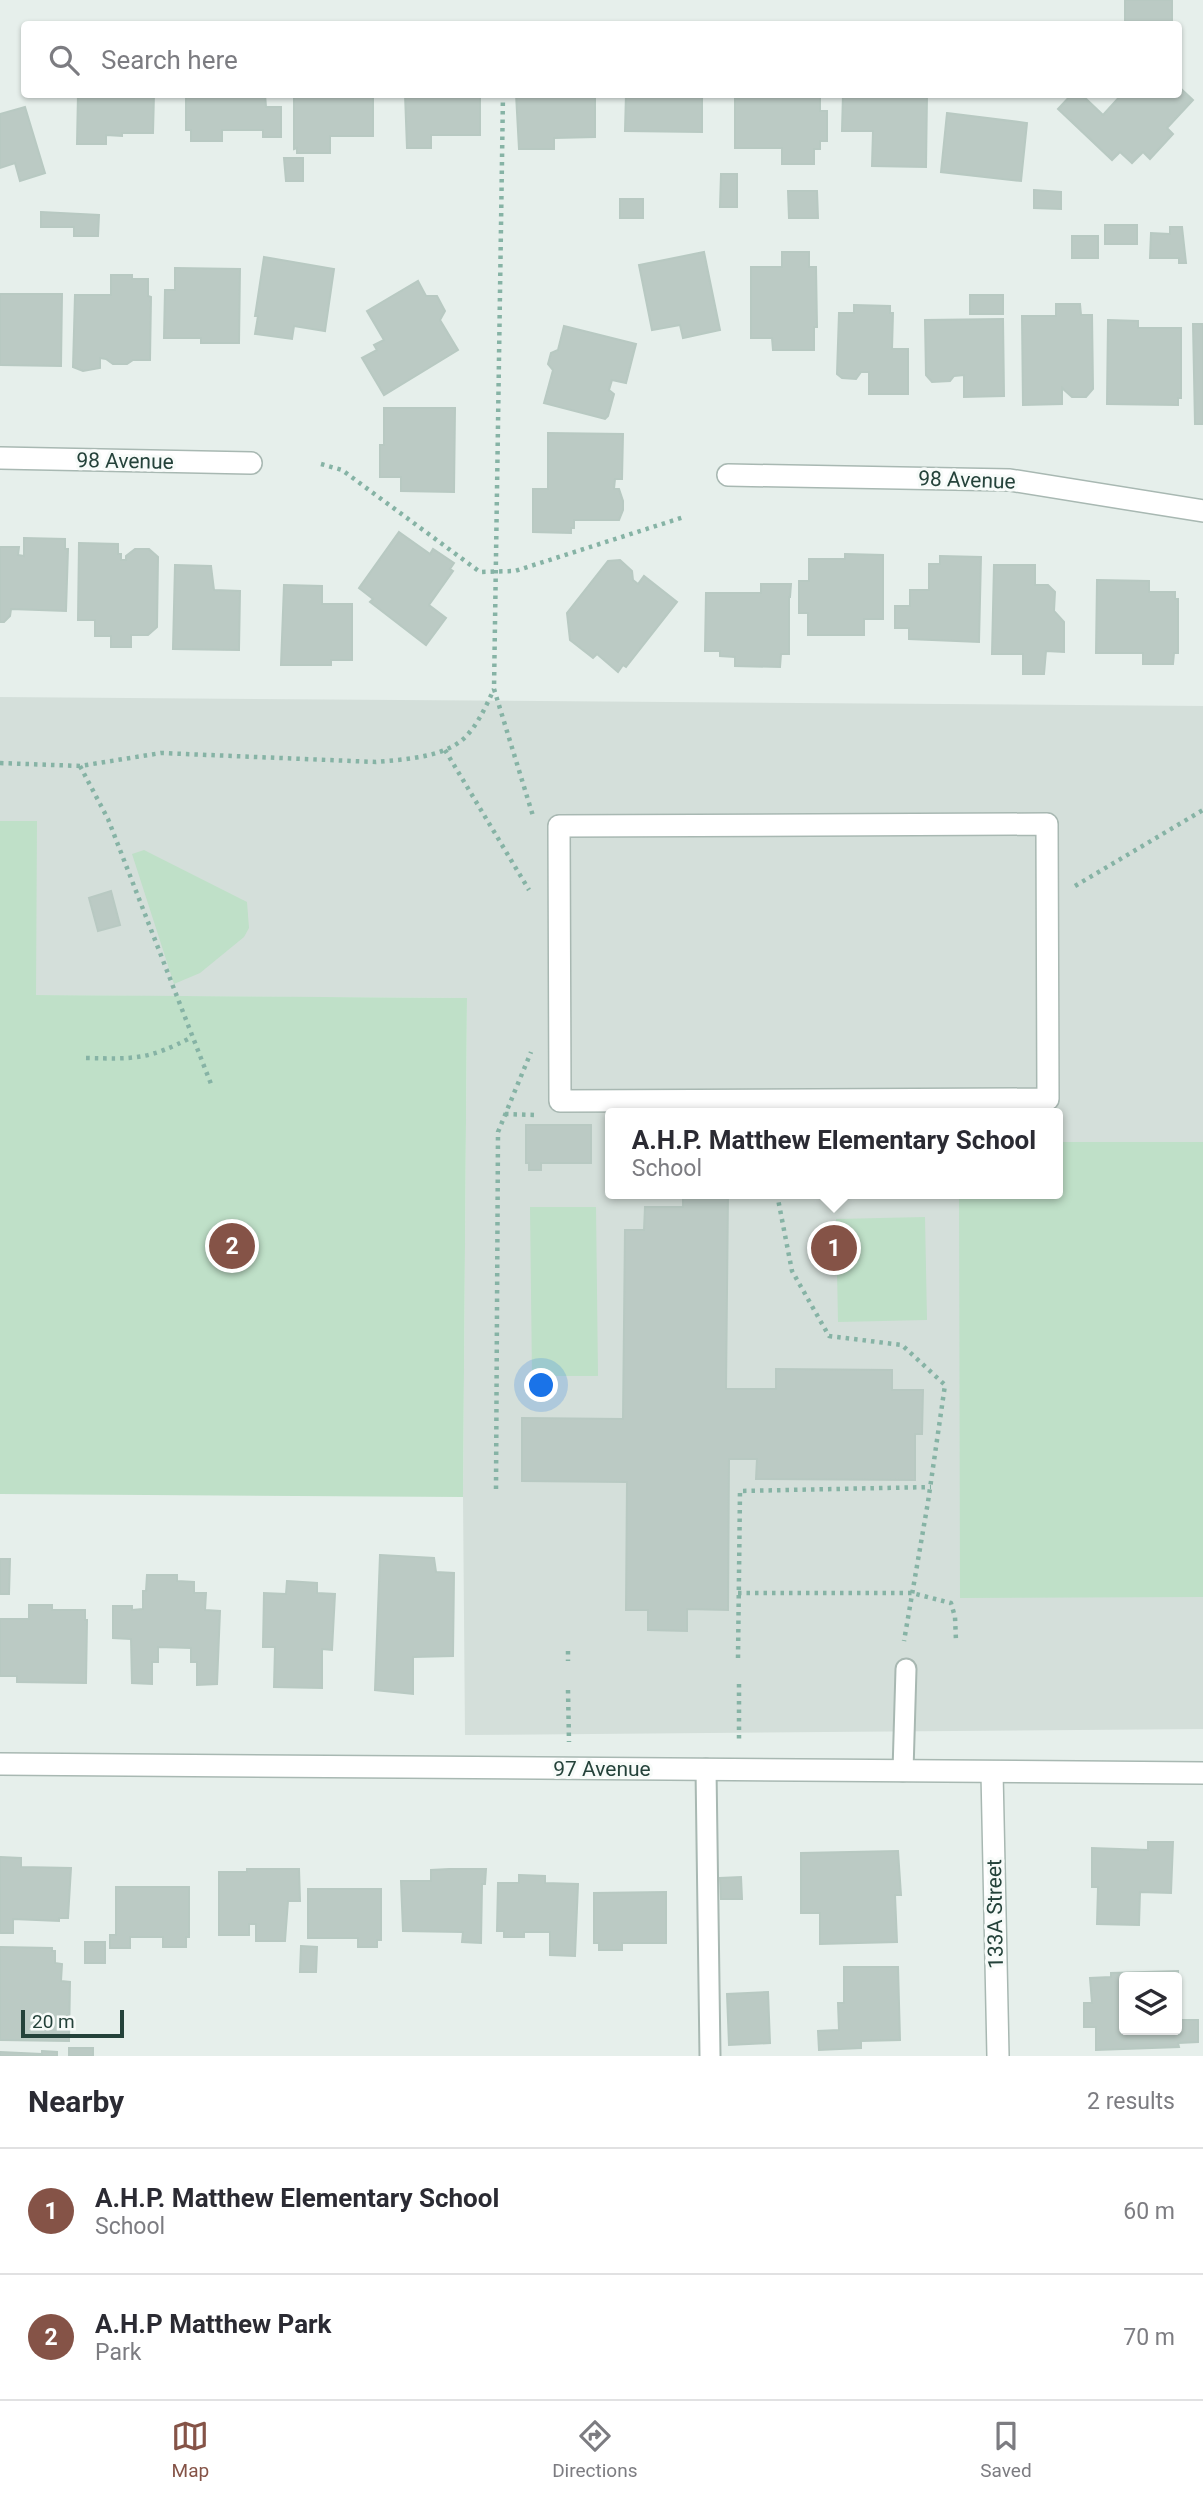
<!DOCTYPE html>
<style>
:root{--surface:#fff;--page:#f2f2f3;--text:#2b2b33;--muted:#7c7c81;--line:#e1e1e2;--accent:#855347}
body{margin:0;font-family:Roboto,sans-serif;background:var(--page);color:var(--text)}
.controls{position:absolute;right:21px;bottom:21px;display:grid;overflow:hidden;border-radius:7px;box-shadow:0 2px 5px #0004}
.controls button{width:63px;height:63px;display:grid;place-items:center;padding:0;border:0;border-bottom:2px solid var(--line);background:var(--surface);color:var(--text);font:35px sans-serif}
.scale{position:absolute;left:21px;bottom:18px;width:103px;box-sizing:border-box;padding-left:7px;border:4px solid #24423a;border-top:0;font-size:19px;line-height:24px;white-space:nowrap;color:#24423a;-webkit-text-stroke:5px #f7fbf9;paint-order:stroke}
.you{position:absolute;left:542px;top:1386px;width:24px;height:24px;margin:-18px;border:5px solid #fff;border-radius:50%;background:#1a73e8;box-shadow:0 0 0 10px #1a73e833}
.badge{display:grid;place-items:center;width:46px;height:46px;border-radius:50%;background:var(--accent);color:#fff;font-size:23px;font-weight:700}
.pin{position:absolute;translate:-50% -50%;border:4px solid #fff;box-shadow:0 2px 7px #0006}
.popup{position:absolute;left:605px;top:1108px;width:458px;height:91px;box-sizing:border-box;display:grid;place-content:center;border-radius:7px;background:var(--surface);filter:drop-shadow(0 2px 5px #0005);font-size:23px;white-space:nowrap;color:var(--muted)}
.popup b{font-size:26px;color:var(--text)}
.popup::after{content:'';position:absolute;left:50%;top:100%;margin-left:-14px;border:14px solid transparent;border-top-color:var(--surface)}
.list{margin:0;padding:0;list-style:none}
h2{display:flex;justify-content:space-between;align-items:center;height:91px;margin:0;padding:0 28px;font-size:30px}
h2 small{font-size:23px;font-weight:400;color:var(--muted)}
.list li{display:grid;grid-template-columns:46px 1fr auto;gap:21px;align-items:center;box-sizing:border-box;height:126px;padding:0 28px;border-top:2px solid var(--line)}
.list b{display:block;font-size:26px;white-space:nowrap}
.list p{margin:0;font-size:23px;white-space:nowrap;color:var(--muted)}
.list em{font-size:23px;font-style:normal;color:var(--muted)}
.icon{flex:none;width:38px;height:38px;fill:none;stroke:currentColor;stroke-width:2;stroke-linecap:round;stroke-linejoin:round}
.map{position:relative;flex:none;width:1203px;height:2056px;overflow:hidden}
.search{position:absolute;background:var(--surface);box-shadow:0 2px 5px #0004;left:21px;right:21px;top:21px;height:77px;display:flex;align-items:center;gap:18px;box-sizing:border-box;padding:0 24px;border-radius:7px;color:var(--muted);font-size:26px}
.sheet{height:343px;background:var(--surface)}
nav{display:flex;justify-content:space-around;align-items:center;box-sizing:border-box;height:98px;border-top:2px solid var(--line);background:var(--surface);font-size:19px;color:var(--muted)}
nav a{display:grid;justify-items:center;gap:4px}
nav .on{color:var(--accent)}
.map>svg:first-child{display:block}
.built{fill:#d4dfda;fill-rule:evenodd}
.green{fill:#bfe0c8}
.building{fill:#bbcac4;stroke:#b8c9c2;stroke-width:2;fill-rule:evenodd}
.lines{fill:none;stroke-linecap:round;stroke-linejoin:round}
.lane-casing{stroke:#a8b8b2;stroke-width:23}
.street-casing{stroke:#a8b8b2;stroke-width:24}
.path{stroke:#86b3a5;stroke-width:4.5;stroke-dasharray:3.5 5;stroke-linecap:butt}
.lane{stroke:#fff;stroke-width:19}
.street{stroke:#fff;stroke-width:21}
.labels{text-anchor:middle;stroke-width:6;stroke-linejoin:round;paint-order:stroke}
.street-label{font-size:21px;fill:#24423a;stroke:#f7fbf9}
</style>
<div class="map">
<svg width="1203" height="2056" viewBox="0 0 1203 2056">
<rect width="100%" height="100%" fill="#e6efeb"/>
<path class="built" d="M 0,697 L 1203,706 L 1203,1729 L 465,1735 L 463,1497 L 467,998 L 0,995 ZM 610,1113 L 1058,1113 L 1058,1194 L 610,1194 Z"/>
<g class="green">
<polygon points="0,821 37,821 36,995 467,998 463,1497 0,1494"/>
<polygon points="144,850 247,902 249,928 244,937 200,973 174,984 132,854"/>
<polygon points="1058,1142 1203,1142 1203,1597 960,1598 959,1194 1058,1194"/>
<polygon points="530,1207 596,1207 598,1376 532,1376"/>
<polygon points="925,1217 927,1320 838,1322 836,1219"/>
</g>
<g class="building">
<rect x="1125" y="0" width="47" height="23"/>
<polygon points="1178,86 1193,100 1167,128 1173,134 1150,159 1143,152 1132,163 1120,152 1112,160 1058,109 1072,94 1081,94 1103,115 1122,94 1178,94"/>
<polygon points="78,94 154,94 153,133 122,133 122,136 106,135 106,144 77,144"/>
<polygon points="186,94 265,94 266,107 281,107 281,137 263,137 263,130 222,130 222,141 191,141 191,130 186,130"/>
<polygon points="294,94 373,94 373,136 330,136 330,153 297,153 297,148 294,149"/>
<polygon points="405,94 480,94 480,135 431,135 431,148 407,148"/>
<polygon points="516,94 595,94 595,137 554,138 554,149 519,149"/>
<polygon points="626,94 702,94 702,132 625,131"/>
<polygon points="739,94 820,97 820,111 827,111 827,141 820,141 820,149 814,149 814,164 782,164 782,148 735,148 735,99 739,99"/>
<polygon points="843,94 927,94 926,167 872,166 873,131 842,131"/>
<polygon points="25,107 45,173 20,181 15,163 0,168 0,114"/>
<polygon points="947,113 1027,123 1021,181 941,172"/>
<polygon points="284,158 303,158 303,181 286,181"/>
<polygon points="721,174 737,174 737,207 720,207"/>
<polygon points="1034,190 1061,192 1061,209 1034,208"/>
<polygon points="788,191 817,191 818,218 789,218"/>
<rect x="620" y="199" width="23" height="19"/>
<polygon points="41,212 99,215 98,236 74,236 74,227 41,227"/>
<rect x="1105" y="225" width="32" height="19"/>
<polygon points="1170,227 1182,227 1186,263 1179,263 1179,258 1150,258 1151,233 1170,234"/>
<rect x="1072" y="236" width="26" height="22"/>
<polygon points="704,252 720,330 683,338 680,325 652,330 639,265"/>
<polygon points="782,252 809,252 809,267 816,267 817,327 814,327 814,350 773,350 772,338 751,338 751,267 782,267"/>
<polygon points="264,257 334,269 325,331 294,326 292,339 255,334 258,316 255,316"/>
<polygon points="175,268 240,269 239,343 201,343 201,338 164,338 165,290 175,290"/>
<polygon points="111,275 132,275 132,279 148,279 148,296 151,297 150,360 133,360 127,364 113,364 106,359 100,358 100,368 83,371 73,367 75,295 111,295"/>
<polygon points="418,281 426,296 437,296 445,311 440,320 458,350 384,395 362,358 377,350 374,345 384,340 367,311"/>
<polygon points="0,294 62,294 61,366 0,365"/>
<rect x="970" y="295" width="33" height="19"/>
<polygon points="1056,304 1080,304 1081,315 1092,315 1093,389 1086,397 1072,397 1062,388 1062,404 1023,405 1022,316 1056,316"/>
<polygon points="854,305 890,306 890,313 893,313 892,349 908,349 908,394 869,394 869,372 861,372 856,379 842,378 837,374 839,313 854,313"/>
<polygon points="1003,319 1004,396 964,397 964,375 954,376 950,381 932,382 926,375 925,320"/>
<polygon points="1108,320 1138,321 1138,328 1181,328 1181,398 1178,398 1178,405 1107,404"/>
<polygon points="1193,324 1203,324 1203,424 1195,424"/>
<polygon points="564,326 636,344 626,383 612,380 609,390 614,394 608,416 605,419 544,403 553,370 548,364 551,353 558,350"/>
<polygon points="384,408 455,408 454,492 401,491 401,477 380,477 380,445 384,445"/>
<polygon points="548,433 623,434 622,479 615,479 614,489 619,489 623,501 623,510 619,520 574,520 574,528 571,528 571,533 533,532 533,489 548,489"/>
<polygon points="399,532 430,554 433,549 454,563 450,569 453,571 429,605 446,618 426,645 370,602 373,599 359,588"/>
<polygon points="24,538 65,539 65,549 68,549 66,611 11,609 10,616 4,622 0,622 0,547 19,547 18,555 24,556"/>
<polygon points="79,543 118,544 118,554 121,554 121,560 126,560 126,556 135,549 149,549 158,557 157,627 148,635 131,635 131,647 111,647 111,636 95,636 95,620 78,620"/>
<polygon points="845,554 883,555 883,619 864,619 864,635 808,635 808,613 799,613 799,581 809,581 809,559 845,559"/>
<polygon points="940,556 981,557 979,642 909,639 909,628 895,628 895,606 910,606 910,590 929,590 929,564 940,564"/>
<polygon points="620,560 632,571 633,580 638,584 644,576 677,602 626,667 623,665 618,672 597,654 593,658 570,640 567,613 608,561"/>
<polygon points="175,565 211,566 214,590 240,591 239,650 173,649"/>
<polygon points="994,565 1035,565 1035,585 1048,585 1055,592 1054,611 1064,622 1064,652 1046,651 1044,674 1023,674 1023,654 992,654"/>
<polygon points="1097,580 1149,581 1149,592 1175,592 1175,599 1178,599 1178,653 1174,653 1173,664 1143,664 1143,653 1096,653"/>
<polygon points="761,584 791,584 790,597 789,597 789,654 781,654 780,667 735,666 735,657 720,656 720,651 705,651 706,593 761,593"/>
<polygon points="284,585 322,586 322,604 352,604 352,660 331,660 331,665 281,665"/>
<polygon points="111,891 120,925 98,931 89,898"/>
<polygon points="526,1125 591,1125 591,1163 541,1163 541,1170 529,1170 529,1163 526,1163"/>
<polygon points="683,1194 728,1194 726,1389 776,1389 776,1369 892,1370 892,1390 923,1390 922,1434 915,1434 915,1480 756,1479 757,1459 729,1459 728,1610 687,1609 687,1631 648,1630 648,1610 626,1610 627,1482 522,1481 522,1418 623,1419 625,1230 644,1230 645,1207 683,1207"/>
<polygon points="380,1555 434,1558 436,1572 454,1573 453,1656 413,1657 413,1694 375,1690"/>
<polygon points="0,1559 10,1559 9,1594 0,1594"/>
<polygon points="147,1575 177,1575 177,1581 194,1582 194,1593 206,1593 205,1610 220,1611 217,1684 197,1685 197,1662 191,1662 191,1648 158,1647 158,1662 152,1662 152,1684 132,1683 131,1639 113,1638 113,1606 132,1606 132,1610 143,1609 143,1591 146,1591"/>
<polygon points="287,1581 317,1583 317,1593 335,1594 332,1650 322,1649 322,1688 274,1687 275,1647 263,1647 264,1593 286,1594"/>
<polygon points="29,1605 52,1605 52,1610 85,1610 85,1620 87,1620 86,1683 17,1682 17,1676 0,1676 0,1619 29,1619"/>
<polygon points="1148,1842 1173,1842 1171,1893 1140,1892 1139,1925 1097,1924 1098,1887 1092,1887 1092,1848 1148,1850"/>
<polygon points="898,1851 901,1895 895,1895 897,1942 820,1944 820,1913 801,1913 801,1853"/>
<polygon points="0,1857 21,1858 21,1867 71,1868 68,1918 59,1918 59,1921 13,1919 13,1933 0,1933"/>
<polygon points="247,1869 299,1869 300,1901 288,1901 285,1941 256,1941 256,1924 249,1924 249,1935 219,1935 219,1872 247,1872"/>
<polygon points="449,1869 486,1869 485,1884 482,1884 481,1943 462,1942 463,1932 403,1931 401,1881 431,1881 431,1870"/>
<polygon points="519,1875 545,1876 545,1883 578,1884 575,1956 550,1955 550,1932 524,1932 524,1937 504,1937 504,1931 497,1931 498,1883 519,1883"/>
<polygon points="741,1877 742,1899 721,1899 720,1878"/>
<polygon points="116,1887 189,1887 189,1937 186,1937 186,1947 163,1947 163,1937 130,1937 130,1948 110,1948 110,1935 116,1935"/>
<polygon points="308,1889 381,1889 381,1940 377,1940 377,1947 358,1947 358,1938 308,1938"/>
<polygon points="666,1892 666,1943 622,1943 622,1950 599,1950 599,1943 594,1943 594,1893"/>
<rect x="85" y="1942" width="20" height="21"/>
<polygon points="301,1946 317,1947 316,1972 300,1972"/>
<polygon points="0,1947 52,1948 52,1951 55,1951 55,1963 62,1964 61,1981 70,1982 69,2041 0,2040"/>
<polygon points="844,1967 898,1967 900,2040 861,2041 861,2048 819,2050 818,2031 839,2030 838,2003 844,2003"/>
<path d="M 1178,1971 L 1179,2020 L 1198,2020 L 1198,2042 L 1178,2043 L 1179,2047 L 1096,2050 L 1096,2027 L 1084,2027 L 1084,2003 L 1092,2003 L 1090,1978 L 1111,1977 L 1111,1973 ZM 1124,1977 L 1177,1977 L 1177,2030 L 1124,2030 Z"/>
<polygon points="768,1992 770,2043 729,2045 727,1994"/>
<rect x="69" y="2048" width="24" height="8"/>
<polygon points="42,2051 57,2052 57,2056 0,2056 0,2052 42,2054"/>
</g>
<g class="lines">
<defs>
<g id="lane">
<polyline points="706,1769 710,2056"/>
<polyline points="903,1771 906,1669"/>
</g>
<g id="street">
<polyline points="0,458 251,463"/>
<polyline points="728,475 1010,480 1203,511"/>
<polygon points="1047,824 1048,1099 560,1101 559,826"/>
<polyline points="0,1764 1203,1773"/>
<polyline points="992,1772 998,2056"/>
</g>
</defs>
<use href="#lane" class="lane-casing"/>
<use href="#street" class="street-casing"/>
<g class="path">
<polyline points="503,94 494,689 533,816"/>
<polyline points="321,464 342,470 480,572 515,571 684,517"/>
<polyline points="445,750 529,890"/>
<path d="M 0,763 L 80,766 L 161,753 L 376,762 C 405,759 449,758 469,733 C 480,720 487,704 494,689"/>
<polyline points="80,766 108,819 211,1084"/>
<polyline points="1075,886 1203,810"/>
<path d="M 86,1058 C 134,1059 148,1060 192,1037"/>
<polyline points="505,1114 536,1115"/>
<polyline points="777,1194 792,1271 829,1336 902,1345 945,1385 928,1502 904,1641"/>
<polyline points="496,1489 498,1132 531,1052"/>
<polyline points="738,1593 912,1593 951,1603 955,1617 956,1641"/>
<polyline points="568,1651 568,1661"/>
<polyline points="738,1658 740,1491 931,1487"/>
<polyline points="739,1684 739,1741"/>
<polyline points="568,1690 569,1742"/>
</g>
<use href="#lane" class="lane"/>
<use href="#street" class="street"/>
</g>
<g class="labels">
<g class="street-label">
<text transform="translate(125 461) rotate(1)" y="7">98 Avenue</text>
<text transform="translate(967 480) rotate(2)" y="7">98 Avenue</text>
<text x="602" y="1776">97 Avenue</text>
<text transform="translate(995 1914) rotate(-91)" y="7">133A Street</text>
</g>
</g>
</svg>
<div class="controls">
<button><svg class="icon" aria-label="layers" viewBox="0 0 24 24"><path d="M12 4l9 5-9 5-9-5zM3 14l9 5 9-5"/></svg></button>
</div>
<div class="scale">20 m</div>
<div class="you"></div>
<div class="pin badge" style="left:834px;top:1248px">1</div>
<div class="popup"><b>A.H.P. Matthew Elementary School</b>School</div>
<div class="pin badge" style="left:232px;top:1246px">2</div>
<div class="search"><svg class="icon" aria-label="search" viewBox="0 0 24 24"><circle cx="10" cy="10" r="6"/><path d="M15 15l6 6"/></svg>Search here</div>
</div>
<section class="sheet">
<h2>Nearby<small>2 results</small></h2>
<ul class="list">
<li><span class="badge">1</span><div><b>A.H.P. Matthew Elementary School</b><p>School</p></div><em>60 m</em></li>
<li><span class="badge">2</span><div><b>A.H.P Matthew Park</b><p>Park</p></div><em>70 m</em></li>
</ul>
</section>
<nav>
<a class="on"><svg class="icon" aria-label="map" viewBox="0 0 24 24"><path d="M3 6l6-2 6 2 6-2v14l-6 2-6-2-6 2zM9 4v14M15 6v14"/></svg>Map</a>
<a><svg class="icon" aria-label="directions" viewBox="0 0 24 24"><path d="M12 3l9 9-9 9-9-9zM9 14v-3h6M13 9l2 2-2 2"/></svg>Directions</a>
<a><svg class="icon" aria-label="saved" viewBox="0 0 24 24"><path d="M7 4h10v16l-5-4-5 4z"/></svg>Saved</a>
</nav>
